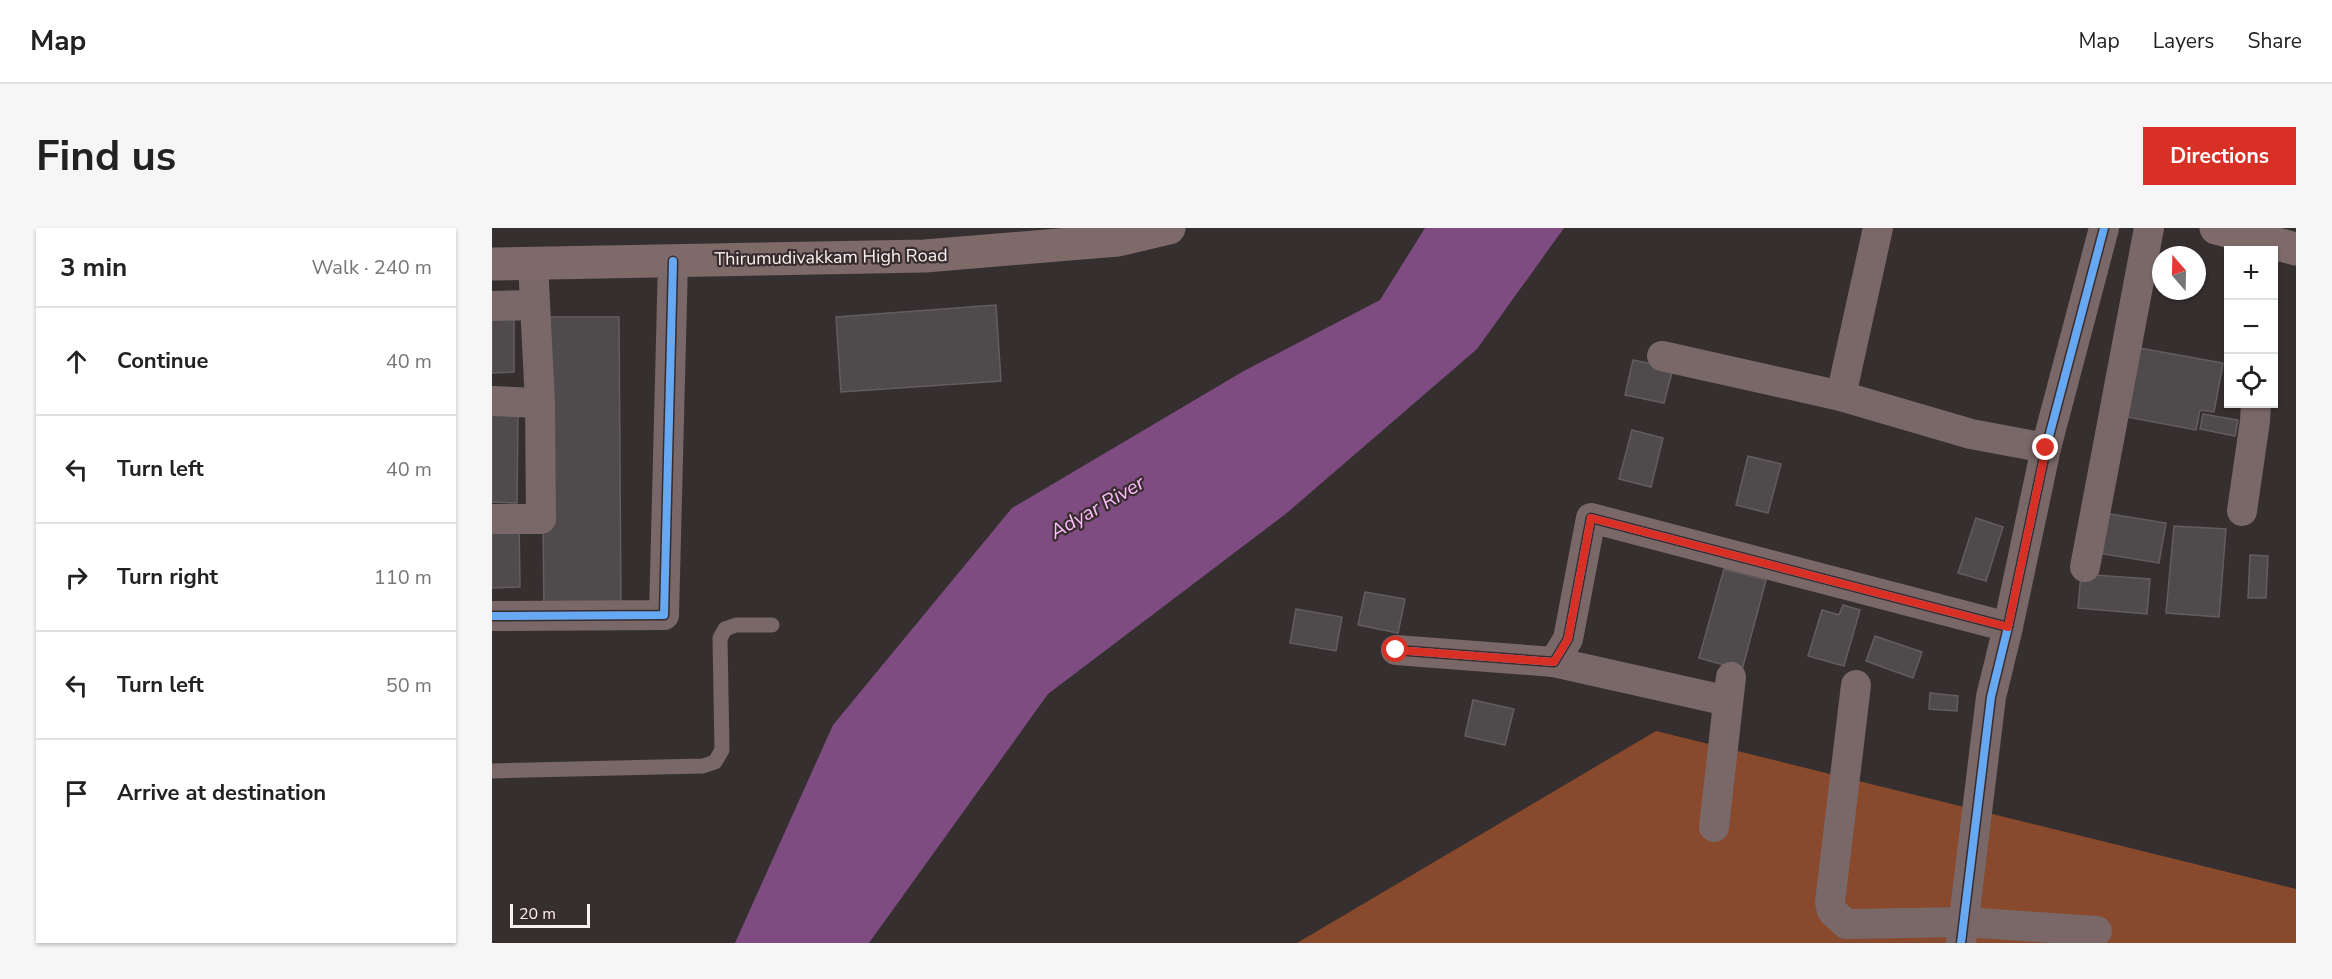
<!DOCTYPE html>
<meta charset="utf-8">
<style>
:root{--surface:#fff;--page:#f6f6f6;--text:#222;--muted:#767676;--line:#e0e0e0;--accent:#d93025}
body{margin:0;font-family:"Nunito Sans",sans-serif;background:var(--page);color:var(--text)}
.controls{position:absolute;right:18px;top:18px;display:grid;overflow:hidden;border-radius:0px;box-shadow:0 2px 4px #0004}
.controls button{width:54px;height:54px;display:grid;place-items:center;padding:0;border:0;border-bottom:2px solid var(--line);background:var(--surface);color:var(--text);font:30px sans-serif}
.compass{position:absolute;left:1660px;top:18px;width:54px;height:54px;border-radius:50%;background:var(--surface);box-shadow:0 2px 4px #0004;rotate:340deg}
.scale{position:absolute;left:18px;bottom:15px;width:80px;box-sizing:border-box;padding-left:6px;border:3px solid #f8f0f1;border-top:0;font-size:16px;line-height:21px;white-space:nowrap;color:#f8f0f1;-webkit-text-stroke:4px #392c2f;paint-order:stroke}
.stop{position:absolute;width:18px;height:18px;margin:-14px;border:4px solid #d93025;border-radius:50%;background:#fff}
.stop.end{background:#d93025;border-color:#fff;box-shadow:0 2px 6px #0008}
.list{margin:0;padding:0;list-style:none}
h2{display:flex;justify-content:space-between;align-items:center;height:78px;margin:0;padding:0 24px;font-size:26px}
h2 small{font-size:20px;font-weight:400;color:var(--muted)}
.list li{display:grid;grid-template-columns:39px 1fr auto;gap:18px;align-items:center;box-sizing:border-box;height:108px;padding:0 24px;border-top:2px solid var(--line)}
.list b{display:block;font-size:22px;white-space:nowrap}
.list em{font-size:20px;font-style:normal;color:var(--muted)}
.icon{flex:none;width:33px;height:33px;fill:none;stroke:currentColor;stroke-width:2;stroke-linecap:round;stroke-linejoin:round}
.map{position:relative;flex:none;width:1804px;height:715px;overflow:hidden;border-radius:0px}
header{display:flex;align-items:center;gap:36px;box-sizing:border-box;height:84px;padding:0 30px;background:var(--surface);border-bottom:2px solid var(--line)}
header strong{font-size:28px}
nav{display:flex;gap:33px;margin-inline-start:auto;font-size:21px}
.intro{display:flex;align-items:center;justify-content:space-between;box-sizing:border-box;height:144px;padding:0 36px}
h1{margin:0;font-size:42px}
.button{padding:15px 27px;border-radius:0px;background:var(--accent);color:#fff;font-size:21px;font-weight:700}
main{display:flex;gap:36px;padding:0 36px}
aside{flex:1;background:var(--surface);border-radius:0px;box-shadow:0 2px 4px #0004}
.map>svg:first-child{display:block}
.forest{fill:#88492c}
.water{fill:#7e4c80}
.building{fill:#4f4a4c;stroke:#635d5f;stroke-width:1.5}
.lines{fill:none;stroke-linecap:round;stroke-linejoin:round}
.service{stroke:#796867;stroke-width:15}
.minor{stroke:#796867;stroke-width:30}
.secondary{stroke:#7d6a69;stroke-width:33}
.cycleway-casing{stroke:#392c2f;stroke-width:11}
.cycleway{stroke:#66a8f1;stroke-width:8}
.route{stroke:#d93025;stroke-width:8}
.labels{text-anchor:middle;stroke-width:4.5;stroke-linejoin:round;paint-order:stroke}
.street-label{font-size:18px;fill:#f8f0f1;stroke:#392c2f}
.water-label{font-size:20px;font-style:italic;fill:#fcbdfd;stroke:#392c2f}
</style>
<header>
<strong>Map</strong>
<nav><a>Map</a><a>Layers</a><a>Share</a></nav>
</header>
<div class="intro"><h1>Find us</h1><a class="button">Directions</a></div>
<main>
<aside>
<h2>3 min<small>Walk · 240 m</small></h2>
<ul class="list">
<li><svg class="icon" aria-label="ahead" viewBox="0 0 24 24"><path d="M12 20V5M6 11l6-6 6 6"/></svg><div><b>Continue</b></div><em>40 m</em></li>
<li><svg class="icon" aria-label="left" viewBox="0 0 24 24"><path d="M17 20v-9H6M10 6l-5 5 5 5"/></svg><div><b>Turn left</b></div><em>40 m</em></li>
<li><svg class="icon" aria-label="right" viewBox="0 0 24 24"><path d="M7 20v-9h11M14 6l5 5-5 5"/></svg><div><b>Turn right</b></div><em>110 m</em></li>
<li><svg class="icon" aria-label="left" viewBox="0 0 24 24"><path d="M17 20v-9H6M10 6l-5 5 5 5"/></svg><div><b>Turn left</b></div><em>50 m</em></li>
<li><svg class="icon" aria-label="arrive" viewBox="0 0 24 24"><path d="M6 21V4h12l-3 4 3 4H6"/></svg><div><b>Arrive at destination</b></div></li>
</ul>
</aside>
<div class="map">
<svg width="1804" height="715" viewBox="0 0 1804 715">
<rect width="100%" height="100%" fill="#362f30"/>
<polygon class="forest" points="1164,503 1804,661 1804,715 805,715"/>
<polygon class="water" points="933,0 1072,0 985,121 796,284 556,466 377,715 243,715 341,497 520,280 750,144 888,72"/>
<g class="building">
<polygon points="504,77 509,153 349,164 344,89"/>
<polygon points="22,83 22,144 0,145 0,86"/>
<polygon points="49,89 127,89 129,385 52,386"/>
<polygon points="1642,119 1731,135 1722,184 1708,182 1704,202 1629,188"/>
<polygon points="1141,132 1181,140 1172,175 1133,167"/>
<polygon points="0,185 26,185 25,275 0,274"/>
<polygon points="1711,186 1746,192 1743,208 1708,201"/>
<polygon points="1140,202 1171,210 1159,259 1127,251"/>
<polygon points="1256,228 1289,236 1276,285 1244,277"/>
<polygon points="1606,284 1674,295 1667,335 1599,324"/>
<polygon points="1484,290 1511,299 1494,353 1466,345"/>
<polygon points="0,291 27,291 28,359 0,360"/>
<polygon points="1682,298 1734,301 1727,389 1674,385"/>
<polygon points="1758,327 1776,328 1774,370 1756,370"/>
<polygon points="1232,341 1274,352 1250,442 1207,430"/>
<polygon points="1589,346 1658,351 1655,386 1586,380"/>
<polygon points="873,364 913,371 906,405 866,397"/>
<polygon points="1351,377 1368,382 1352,438 1316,428 1330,382 1347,387"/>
<polygon points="804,381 850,389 844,423 798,415"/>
<polygon points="1383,408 1430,424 1421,450 1374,433"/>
<polygon points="1438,465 1466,468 1465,483 1437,481"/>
<polygon points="981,472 1022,481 1013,517 973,508"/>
</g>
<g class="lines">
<polyline class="service" points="0,543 211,538 223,534 230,522 228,410 233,401 244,397 280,397"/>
<g class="minor">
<polyline points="0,78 43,77"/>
<polyline points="1170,128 1349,168 1479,206 1554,220"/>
<polyline points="1349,168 1386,0"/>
<polyline points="0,173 48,175"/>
<polyline points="1750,283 1763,193 1764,176"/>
<polyline points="0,291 49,291 48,175 41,35"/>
<polyline points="1593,339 1657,0"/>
<polyline points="0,388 172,387 181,33"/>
<polyline points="904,422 1062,434 1076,411 1099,290 1516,399"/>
<polyline points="1062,434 1236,473"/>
<polyline points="1364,457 1338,674 1340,683 1354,696 1473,694 1605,703"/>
<polyline points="1222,599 1239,449"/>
<polyline points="1469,715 1499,469 1516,399 1554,220 1612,0"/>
</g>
<g class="secondary">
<polyline points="1724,0 1804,21"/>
<polyline points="0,36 433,28 626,12 677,0"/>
</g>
<defs>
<g id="cycleway">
<polyline points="0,388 172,387 181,33"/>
<polyline points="904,422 1062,434 1076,411 1099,290 1516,399"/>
<polyline points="1469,715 1499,469 1516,399 1554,220 1612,0"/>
</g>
</defs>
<use href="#cycleway" class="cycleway-casing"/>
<use href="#cycleway" class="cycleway"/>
</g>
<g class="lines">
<polyline class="route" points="904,422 1062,434 1076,411 1099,290 1516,399 1554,220"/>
</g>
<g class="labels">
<g class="street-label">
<text transform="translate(339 29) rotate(-1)" y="6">Thirumudivakkam High Road</text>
</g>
<g class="water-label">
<text transform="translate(605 279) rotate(-30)" y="7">Adyar River</text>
</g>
</g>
</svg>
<div class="controls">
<button>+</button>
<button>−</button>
<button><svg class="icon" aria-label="locate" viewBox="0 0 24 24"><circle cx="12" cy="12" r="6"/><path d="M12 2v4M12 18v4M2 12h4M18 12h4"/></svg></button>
</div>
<svg class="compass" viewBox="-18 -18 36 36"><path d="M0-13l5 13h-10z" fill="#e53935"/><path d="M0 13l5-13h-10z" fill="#767676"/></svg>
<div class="scale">20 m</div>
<div class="stop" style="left:904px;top:422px"></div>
<div class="stop end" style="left:1554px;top:220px"></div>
</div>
</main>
